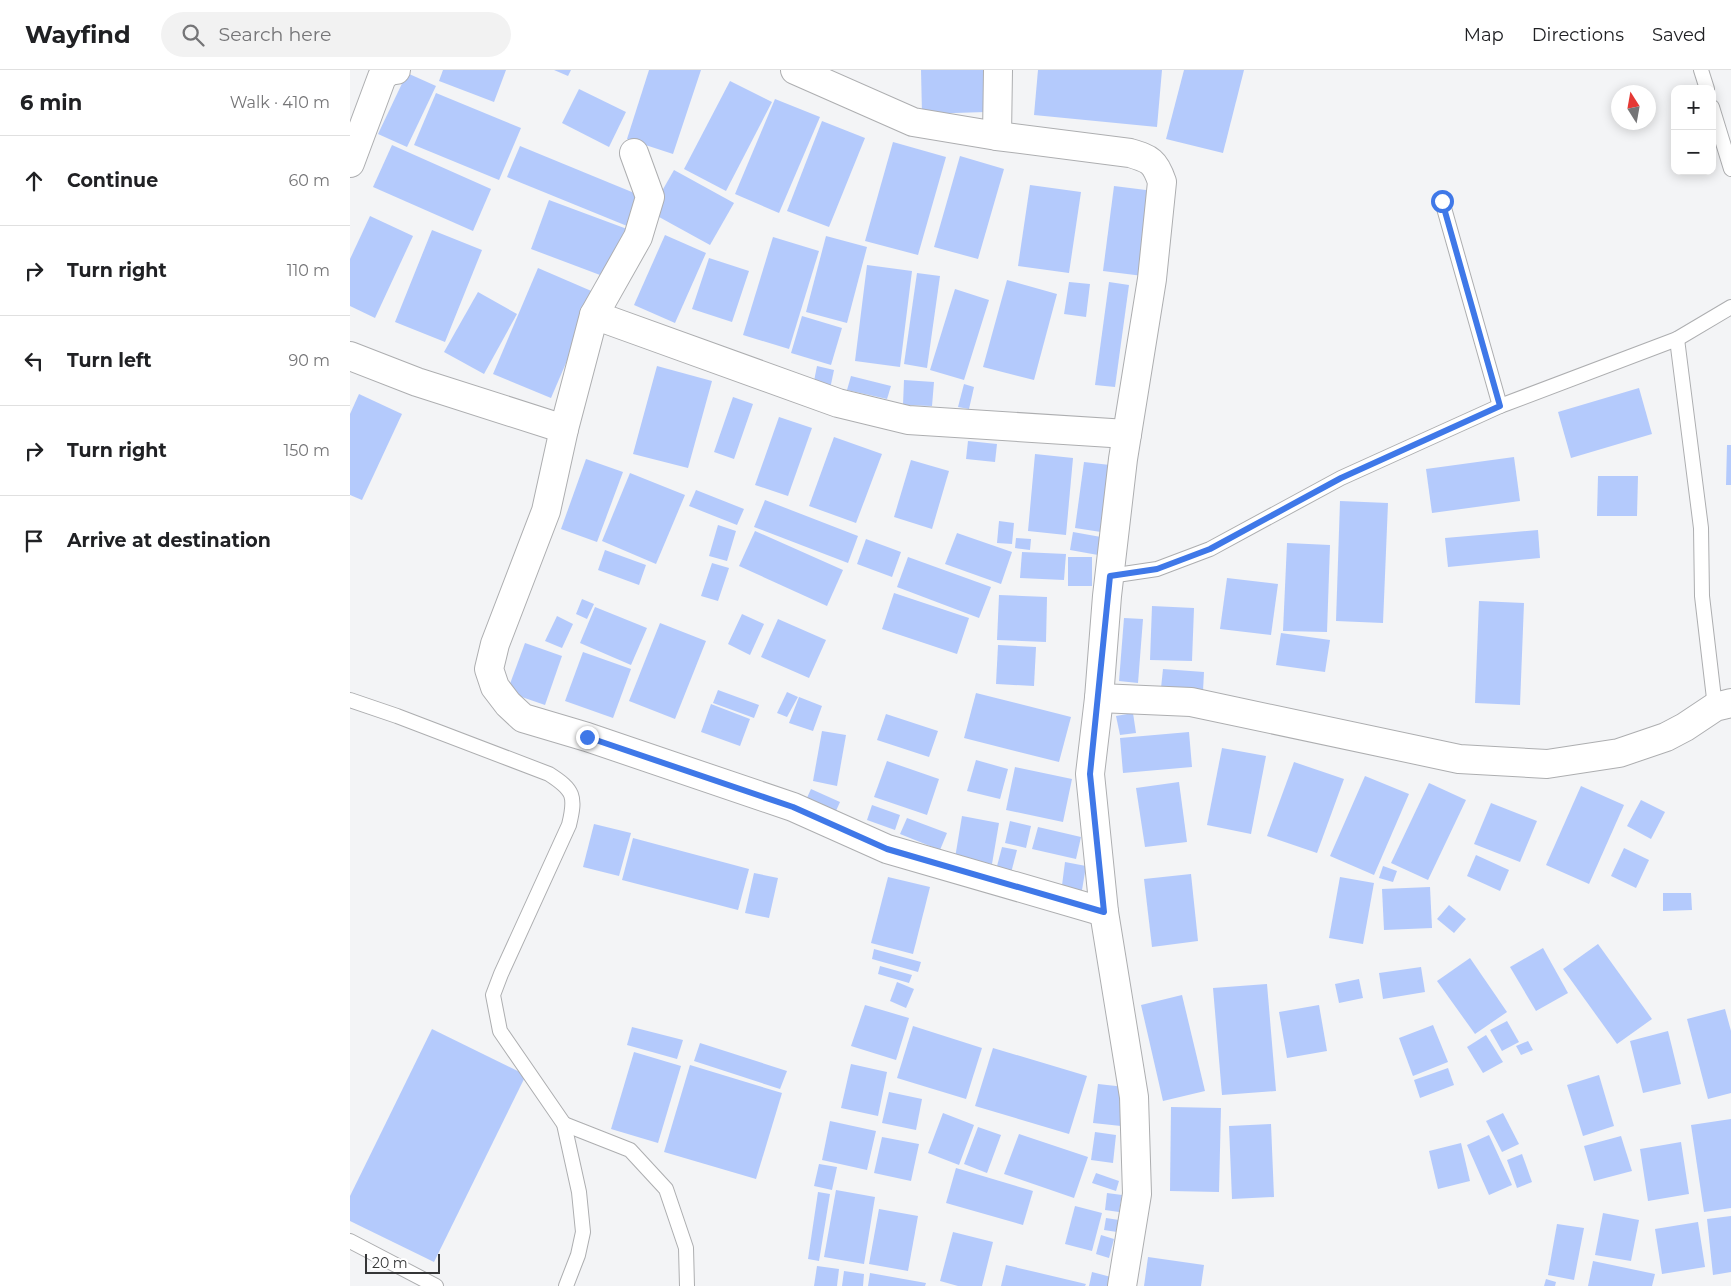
<!DOCTYPE html>
<meta charset="utf-8">
<style>
:root{--surface:#fff;--page:#f2f2f2;--text:#202124;--muted:#757577;--line:#e0e0e0}
body{margin:0;font-family:Montserrat,sans-serif;background:var(--page);color:var(--text)}
.controls{position:absolute;right:15px;top:15px;display:grid;overflow:hidden;border-radius:10px;box-shadow:0 2px 12px #0003}
.controls button{width:45px;height:45px;display:grid;place-items:center;padding:0;border:0;border-bottom:1px solid var(--line);background:var(--surface);color:var(--text);font:25px sans-serif}
.compass{position:absolute;left:1261px;top:15px;width:45px;height:45px;border-radius:50%;background:var(--surface);box-shadow:0 2px 12px #0003;rotate:349deg}
.scale{position:absolute;left:15px;bottom:12px;width:75px;box-sizing:border-box;padding-left:5px;border:2px solid #353637;border-top:0;font-size:14px;line-height:18px;white-space:nowrap;color:#353637;-webkit-text-stroke:4px #fff;paint-order:stroke}
.stop{position:absolute;width:15px;height:15px;margin:-11px;border:4px solid #3f78e8;border-radius:50%;background:#fff}
.stop.end{background:#3f78e8;border-color:#fff;box-shadow:0 1px 5px #0008}
.list{margin:0;padding:0;list-style:none}
h2{display:flex;justify-content:space-between;align-items:center;height:65px;margin:0;padding:0 20px;font-size:21px}
h2 small{font-size:16px;font-weight:400;color:var(--muted)}
.list li{display:grid;grid-template-columns:32px 1fr auto;gap:15px;align-items:center;box-sizing:border-box;height:90px;padding:0 20px;border-top:1px solid var(--line)}
.list b{display:block;font-size:19px;white-space:nowrap}
.list em{font-size:16px;font-style:normal;color:var(--muted)}
.icon{flex:none;width:28px;height:28px;fill:none;stroke:currentColor;stroke-width:2;stroke-linecap:round;stroke-linejoin:round}
.map{position:relative;flex:none;width:1381px;height:1216px;overflow:hidden}
header{display:flex;align-items:center;gap:30px;box-sizing:border-box;height:70px;padding:0 25px;background:var(--surface);border-bottom:1px solid var(--line)}
header strong{font-size:24px}
nav{display:flex;gap:28px;margin-inline-start:auto;font-size:18px}
.search{width:350px;height:45px;background:var(--page);display:flex;align-items:center;gap:12px;box-sizing:border-box;padding:0 18px;border-radius:28px;color:var(--muted);font-size:19px}
main{display:flex}
aside{flex:1;background:var(--surface)}
.map>svg:first-child{display:block}
.building{fill:#b4cafc}
.lines{fill:none;stroke-linecap:round;stroke-linejoin:round}
.lane-casing{stroke:#adaeb0;stroke-width:16}
.street-casing{stroke:#adaeb0;stroke-width:30}
.lane{stroke:#fff;stroke-width:14}
.street{stroke:#fff;stroke-width:28}
.route{stroke:#3f78e8;stroke-width:6}
</style>
<header>
<strong>Wayfind</strong>
<div class="search"><svg class="icon" aria-label="search" viewBox="0 0 24 24"><circle cx="10" cy="10" r="6"/><path d="M15 15l6 6"/></svg>Search here</div>
<nav><a>Map</a><a>Directions</a><a>Saved</a></nav>
</header>
<main>
<aside>
<h2>6 min<small>Walk · 410 m</small></h2>
<ul class="list">
<li><svg class="icon" aria-label="ahead" viewBox="0 0 24 24"><path d="M12 20V5M6 11l6-6 6 6"/></svg><div><b>Continue</b></div><em>60 m</em></li>
<li><svg class="icon" aria-label="right" viewBox="0 0 24 24"><path d="M7 20v-9h11M14 6l5 5-5 5"/></svg><div><b>Turn right</b></div><em>110 m</em></li>
<li><svg class="icon" aria-label="left" viewBox="0 0 24 24"><path d="M17 20v-9H6M10 6l-5 5 5 5"/></svg><div><b>Turn left</b></div><em>90 m</em></li>
<li><svg class="icon" aria-label="right" viewBox="0 0 24 24"><path d="M7 20v-9h11M14 6l5 5-5 5"/></svg><div><b>Turn right</b></div><em>150 m</em></li>
<li><svg class="icon" aria-label="arrive" viewBox="0 0 24 24"><path d="M6 21V4h12l-3 4 3 4H6"/></svg><div><b>Arrive at destination</b></div></li>
</ul>
</aside>
<div class="map">
<svg width="1381" height="1216" viewBox="0 0 1381 1216">
<rect width="100%" height="100%" fill="#f3f4f6"/>
<g class="building">
<polygon points="93,0 156,0 144,32 89,11"/>
<polygon points="204,0 221,0 218,6"/>
<polygon points="299,0 351,0 323,84 277,69"/>
<polygon points="571,0 635,0 636,42 572,44"/>
<polygon points="688,0 812,0 807,57 684,45"/>
<polygon points="834,0 894,0 873,83 816,69"/>
<polygon points="57,3 86,16 57,77 28,64"/>
<polygon points="380,11 422,32 376,121 334,99"/>
<polygon points="229,19 276,42 259,77 212,53"/>
<polygon points="86,23 171,58 149,110 64,75"/>
<polygon points="425,29 470,47 429,143 385,124"/>
<polygon points="472,51 515,68 479,157 437,141"/>
<polygon points="543,72 596,87 568,185 515,171"/>
<polygon points="42,75 141,119 123,161 23,117"/>
<polygon points="170,76 294,127 282,158 157,107"/>
<polygon points="610,86 654,99 628,189 584,177"/>
<polygon points="324,100 384,133 360,175 300,142"/>
<polygon points="680,115 731,122 719,203 668,196"/>
<polygon points="764,116 804,121 793,206 753,201"/>
<polygon points="199,130 277,159 258,208 181,179"/>
<polygon points="20,146 63,166 25,248 0,236 0,189"/>
<polygon points="82,160 132,180 95,272 45,252"/>
<polygon points="315,165 356,183 325,253 284,235"/>
<polygon points="476,166 517,177 497,253 456,242"/>
<polygon points="423,167 469,181 439,279 393,265"/>
<polygon points="359,188 399,201 382,252 342,239"/>
<polygon points="517,195 562,201 550,297 505,291"/>
<polygon points="188,198 246,223 201,328 143,304"/>
<polygon points="567,203 590,206 577,298 554,294"/>
<polygon points="657,210 707,224 684,310 633,297"/>
<polygon points="719,212 740,214 736,247 714,244"/>
<polygon points="759,212 779,215 765,317 745,315"/>
<polygon points="605,219 639,230 614,310 580,300"/>
<polygon points="128,222 167,244 134,304 94,282"/>
<polygon points="452,246 492,258 481,295 441,283"/>
<polygon points="307,296 362,311 338,398 283,384"/>
<polygon points="467,296 484,300 480,319 463,316"/>
<polygon points="501,306 541,316 537,329 497,320"/>
<polygon points="554,310 584,312 582,336 553,335"/>
<polygon points="614,314 624,317 619,339 608,337"/>
<polygon points="1289,318 1302,364 1221,388 1208,342"/>
<polygon points="9,324 52,344 12,430 0,425 0,344"/>
<polygon points="383,327 403,334 384,389 364,382"/>
<polygon points="429,347 462,358 438,426 405,415"/>
<polygon points="484,367 532,384 506,453 459,436"/>
<polygon points="618,371 647,374 645,392 616,389"/>
<polygon points="1377,375 1381,375 1381,415 1376,415"/>
<polygon points="685,384 723,388 716,465 678,461"/>
<polygon points="1164,387 1170,431 1082,443 1076,399"/>
<polygon points="236,389 273,402 247,472 211,459"/>
<polygon points="561,390 599,401 582,459 544,447"/>
<polygon points="734,392 760,395 751,462 725,458"/>
<polygon points="280,403 335,425 306,494 252,471"/>
<polygon points="1248,406 1288,406 1287,446 1247,446"/>
<polygon points="346,420 394,439 387,455 339,436"/>
<polygon points="415,430 508,466 498,493 404,457"/>
<polygon points="990,431 1038,433 1033,553 986,551"/>
<polygon points="649,451 664,453 662,474 647,473"/>
<polygon points="368,455 386,461 377,491 359,486"/>
<polygon points="1188,460 1190,488 1098,497 1095,468"/>
<polygon points="405,461 493,500 477,536 389,496"/>
<polygon points="723,462 751,467 748,485 720,480"/>
<polygon points="607,463 662,482 651,514 595,494"/>
<polygon points="666,468 681,469 680,480 665,478"/>
<polygon points="516,469 551,482 542,507 507,494"/>
<polygon points="937,473 980,475 977,562 933,561"/>
<polygon points="255,480 296,495 289,515 248,500"/>
<polygon points="672,482 716,484 714,510 670,508"/>
<polygon points="558,487 641,517 629,548 547,517"/>
<rect x="718" y="487" width="24" height="29"/>
<polygon points="362,493 379,498 368,531 351,526"/>
<polygon points="877,508 928,514 921,565 870,559"/>
<polygon points="544,523 619,548 607,584 532,559"/>
<polygon points="649,525 697,527 696,572 647,570"/>
<polygon points="232,529 244,534 237,549 226,544"/>
<polygon points="1129,531 1174,533 1170,635 1125,633"/>
<polygon points="802,536 844,538 842,591 800,590"/>
<polygon points="245,537 297,558 281,595 230,573"/>
<polygon points="392,544 414,554 400,585 378,574"/>
<polygon points="207,546 223,554 212,578 195,571"/>
<polygon points="774,548 793,549 788,613 769,611"/>
<polygon points="428,549 476,570 459,608 411,587"/>
<polygon points="310,553 356,571 325,649 279,631"/>
<polygon points="931,563 980,570 975,602 926,595"/>
<polygon points="175,573 212,586 195,635 157,622"/>
<polygon points="648,575 686,577 684,616 646,614"/>
<polygon points="233,582 281,599 263,648 215,631"/>
<polygon points="813,599 854,602 853,621 811,618"/>
<polygon points="368,620 409,635 404,648 363,633"/>
<polygon points="437,622 448,627 437,647 427,643"/>
<polygon points="626,623 721,647 709,692 614,668"/>
<polygon points="449,627 472,636 463,661 439,653"/>
<polygon points="361,634 400,649 390,676 351,662"/>
<polygon points="783,643 786,663 770,665 766,646"/>
<polygon points="536,644 588,661 579,687 527,670"/>
<polygon points="472,661 496,665 487,716 463,711"/>
<polygon points="839,662 842,697 773,703 770,668"/>
<polygon points="872,678 916,686 901,764 857,755"/>
<polygon points="626,690 658,699 650,729 617,721"/>
<polygon points="537,691 589,709 577,745 524,727"/>
<polygon points="944,692 994,709 967,783 917,766"/>
<polygon points="665,697 722,709 713,752 656,740"/>
<polygon points="1015,706 1059,724 1024,805 980,786"/>
<polygon points="829,712 837,772 795,777 786,718"/>
<polygon points="1079,713 1116,730 1078,810 1041,793"/>
<polygon points="1231,716 1274,735 1239,814 1196,795"/>
<polygon points="461,719 490,732 485,743 456,730"/>
<polygon points="1291,730 1315,742 1301,769 1277,756"/>
<polygon points="1141,733 1187,751 1170,792 1124,774"/>
<polygon points="522,735 550,745 545,760 517,750"/>
<polygon points="612,746 649,753 642,794 605,788"/>
<polygon points="557,748 597,763 590,780 550,764"/>
<polygon points="660,751 681,756 676,778 655,773"/>
<polygon points="244,754 281,763 269,806 233,797"/>
<polygon points="688,757 731,767 726,789 682,779"/>
<polygon points="283,768 399,799 388,840 272,810"/>
<polygon points="652,777 667,780 661,803 646,800"/>
<polygon points="1274,778 1299,790 1286,818 1261,806"/>
<polygon points="1126,785 1159,800 1150,821 1117,806"/>
<polygon points="715,792 736,796 731,826 711,823"/>
<polygon points="1033,796 1047,801 1043,812 1029,808"/>
<polygon points="404,803 428,808 419,848 395,843"/>
<polygon points="841,804 848,871 802,877 794,809"/>
<polygon points="538,807 580,817 563,884 521,873"/>
<polygon points="990,807 1024,813 1013,874 979,868"/>
<polygon points="1080,817 1082,858 1034,860 1032,819"/>
<polygon points="1313,823 1341,823 1342,840 1313,841"/>
<polygon points="1099,835 1116,849 1104,863 1087,849"/>
<polygon points="1248,874 1302,949 1267,974 1213,899"/>
<polygon points="1193,878 1218,923 1186,941 1160,897"/>
<polygon points="524,879 571,892 568,902 522,889"/>
<polygon points="1120,888 1157,942 1125,964 1087,911"/>
<polygon points="530,896 562,905 559,913 528,904"/>
<polygon points="1071,897 1075,922 1033,929 1029,903"/>
<polygon points="1009,909 1013,928 989,933 985,914"/>
<polygon points="547,912 564,919 556,938 540,931"/>
<polygon points="917,914 926,1021 872,1025 863,918"/>
<polygon points="832,925 855,1021 813,1031 791,935"/>
<polygon points="515,935 559,948 546,990 501,976"/>
<polygon points="969,935 977,981 937,988 929,942"/>
<polygon points="1375,939 1381,961 1381,1023 1358,1029 1337,949"/>
<polygon points="1157,951 1169,972 1152,981 1140,960"/>
<polygon points="1083,955 1098,992 1063,1006 1049,968"/>
<polygon points="563,956 632,978 616,1029 547,1008"/>
<polygon points="282,957 333,970 327,989 277,975"/>
<polygon points="82,959 176,1005 84,1192 0,1151 0,1126"/>
<polygon points="1318,961 1331,1014 1293,1023 1280,971"/>
<polygon points="1136,965 1153,992 1133,1003 1117,977"/>
<polygon points="1178,971 1183,980 1171,985 1166,976"/>
<polygon points="350,973 437,1001 430,1019 344,991"/>
<polygon points="643,978 737,1006 719,1064 625,1036"/>
<polygon points="284,982 331,996 308,1073 261,1059"/>
<polygon points="501,994 537,1002 528,1046 491,1038"/>
<polygon points="340,995 432,1023 406,1109 314,1082"/>
<polygon points="1098,998 1104,1015 1070,1028 1064,1010"/>
<polygon points="1249,1005 1264,1056 1233,1066 1217,1015"/>
<polygon points="748,1014 775,1017 771,1056 743,1053"/>
<polygon points="539,1022 572,1029 566,1060 532,1053"/>
<polygon points="821,1037 871,1038 869,1122 820,1121"/>
<polygon points="593,1043 624,1055 609,1095 578,1083"/>
<polygon points="1153,1043 1169,1074 1152,1082 1136,1051"/>
<polygon points="1381,1049 1381,1138 1354,1142 1341,1055"/>
<polygon points="480,1051 526,1061 517,1100 472,1090"/>
<polygon points="921,1054 924,1127 882,1129 879,1056"/>
<polygon points="628,1057 651,1065 637,1103 614,1094"/>
<polygon points="745,1062 766,1065 763,1093 741,1090"/>
<polygon points="669,1064 738,1087 724,1128 654,1104"/>
<polygon points="1139,1065 1162,1115 1139,1125 1117,1075"/>
<polygon points="1271,1066 1282,1101 1244,1111 1234,1076"/>
<polygon points="532,1067 569,1074 561,1111 524,1103"/>
<polygon points="1331,1072 1339,1124 1298,1131 1290,1079"/>
<polygon points="1111,1073 1120,1111 1088,1119 1079,1081"/>
<polygon points="1172,1084 1182,1112 1167,1118 1157,1090"/>
<polygon points="469,1094 487,1097 482,1120 464,1116"/>
<polygon points="606,1098 683,1121 673,1155 596,1133"/>
<polygon points="746,1103 769,1111 766,1121 742,1113"/>
<polygon points="486,1120 525,1127 514,1194 474,1187"/>
<polygon points="468,1122 480,1124 469,1191 458,1189"/>
<polygon points="757,1123 772,1125 769,1142 755,1140"/>
<polygon points="725,1136 752,1143 742,1181 715,1174"/>
<polygon points="529,1139 568,1146 558,1201 519,1194"/>
<polygon points="1253,1143 1289,1150 1281,1191 1245,1185"/>
<polygon points="1381,1146 1381,1202 1363,1205 1357,1149"/>
<polygon points="756,1148 769,1150 767,1162 754,1160"/>
<polygon points="1348,1152 1355,1197 1312,1204 1305,1159"/>
<polygon points="1207,1154 1234,1158 1224,1210 1198,1205"/>
<polygon points="603,1162 643,1172 632,1216 608,1216 590,1211"/>
<polygon points="751,1165 764,1169 759,1188 746,1184"/>
<polygon points="798,1187 854,1195 851,1216 794,1216"/>
<polygon points="1243,1191 1305,1204 1302,1216 1238,1216"/>
<polygon points="656,1195 736,1214 735,1216 651,1216"/>
<polygon points="467,1196 489,1199 487,1216 464,1216"/>
<polygon points="494,1201 514,1204 513,1216 492,1216"/>
<polygon points="742,1202 761,1207 759,1216 739,1216"/>
<polygon points="520,1203 576,1213 575,1216 518,1216"/>
<polygon points="1196,1209 1206,1212 1205,1216 1194,1216"/>
</g>
<g class="lines">
<defs>
<g id="lane">
<polyline points="1351,0 1357,19"/>
<polyline points="1362,37 1381,99"/>
<polyline points="1092,131 1150,336"/>
<polyline points="1327,269 1351,458 1352,526 1365,637"/>
<polyline points="760,506 807,499 860,479 991,408 1150,336 1327,269 1381,237"/>
<path d="M 0,630 L 47,646 L 199,704 C 224,720 226,726 219,755 L 151,904 L 143,925 L 150,961 L 214,1054 L 229,1122 L 233,1162 L 228,1185 L 216,1216"/>
<polyline points="214,1054 280,1080 316,1119 336,1178 337,1216"/>
<polyline points="0,1171 86,1216"/>
</g>
<g id="street">
<path d="M 445,0 L 563,52 L 647,66 L 780,83 C 800,89 805,91 812,112 L 802,209 L 773,389 L 757,526 L 749,628 L 740,704 L 754,842 L 784,1027 L 787,1124 L 772,1216"/>
<polyline points="647,66 648,0"/>
<polyline points="284,83 300,127 288,167 244,245 214,359 196,441 145,574 139,599 145,617 158,634 173,648 237,667 443,737 537,779 754,842"/>
<polyline points="0,93 32,7 39,1 46,0"/>
<polyline points="244,245 488,333 558,350 777,364"/>
<polyline points="0,286 67,312 214,359"/>
<polyline points="749,628 841,632 1109,689 1197,694 1269,683 1316,667 1335,657 1365,637 1381,633"/>
</g>
</defs>
<use href="#lane" class="lane-casing"/>
<use href="#street" class="street-casing"/>
<use href="#lane" class="lane"/>
<use href="#street" class="street"/>
</g>
<g class="lines">
<polyline class="route" points="237,667 443,737 537,779 754,842 740,704 760,506 807,499 860,479 991,408 1150,336 1092,131"/>
</g>
</svg>
<div class="controls">
<button>+</button>
<button>−</button>
</div>
<svg class="compass" viewBox="-18 -18 36 36"><path d="M0-13l5 13h-10z" fill="#e53935"/><path d="M0 13l5-13h-10z" fill="#757577"/></svg>
<div class="scale">20 m</div>
<div class="stop" style="left:1092px;top:131px"></div>
<div class="stop end" style="left:237px;top:667px"></div>
</div>
</main>
